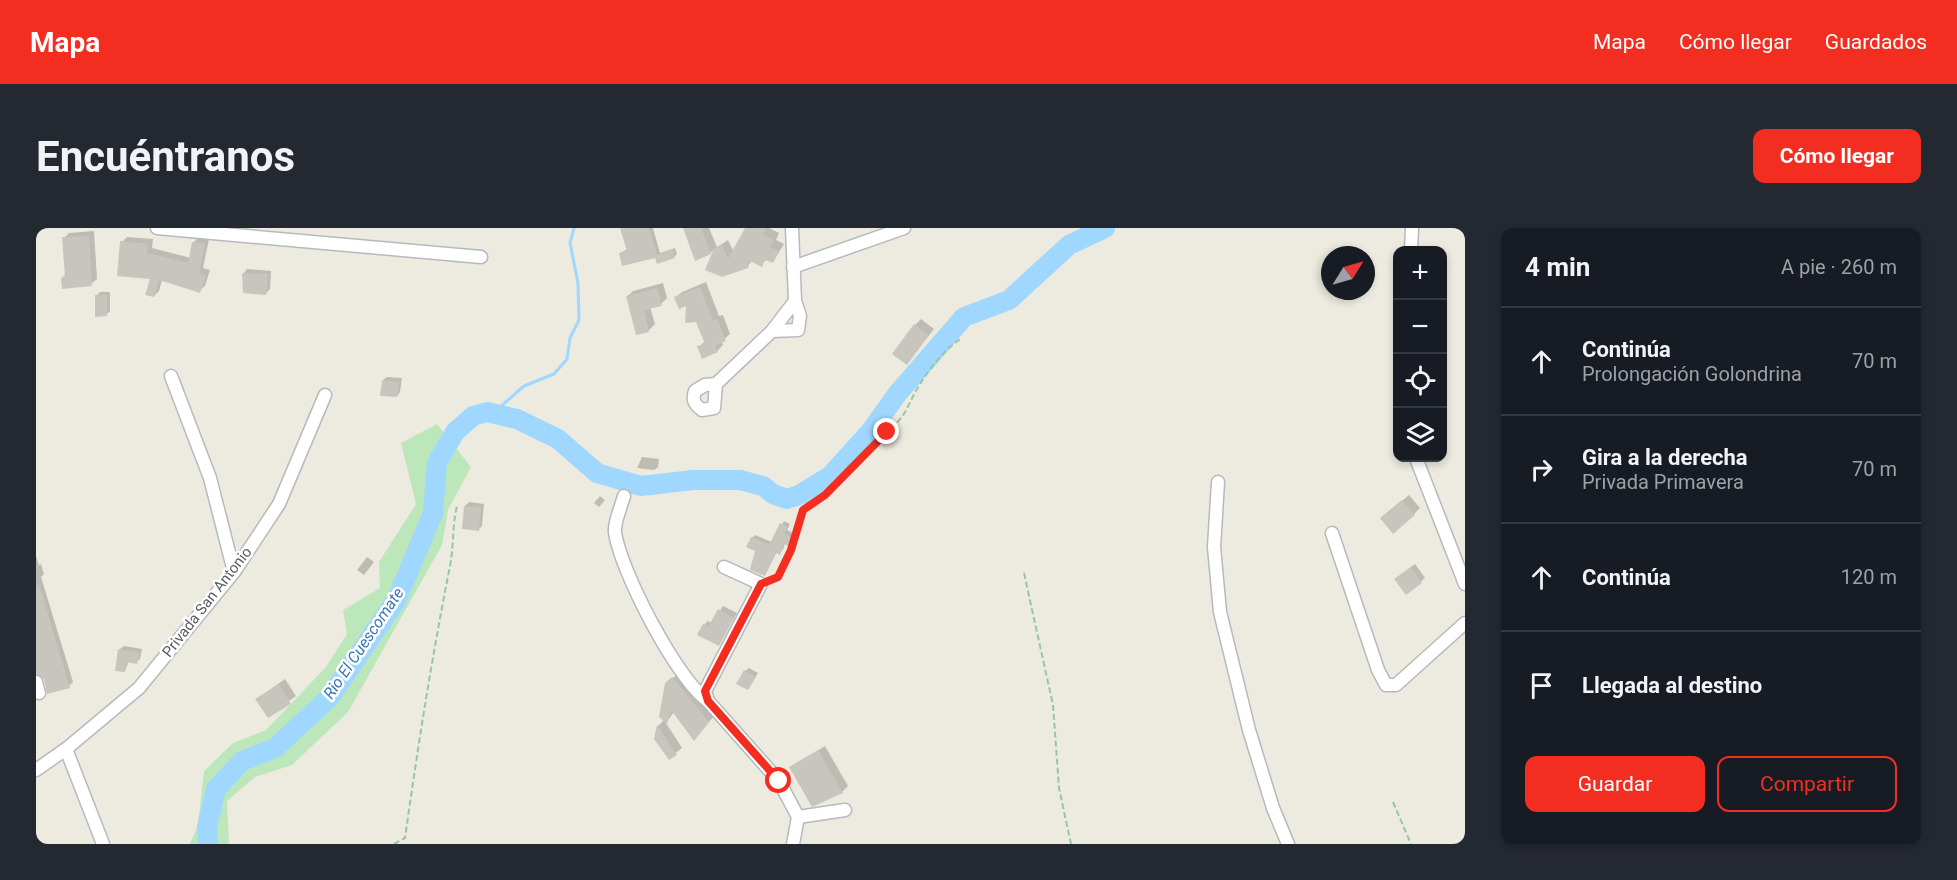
<!DOCTYPE html>
<html lang="es">
<meta charset="utf-8">
<style>
:root{--surface:#171b24;--page:#242831;--text:#f1f3f6;--muted:#9ea1a6;--line:#363941;--accent:#f32e21}
body{margin:0;font-family:Roboto,sans-serif;background:var(--page);color:var(--text)}
.controls{position:absolute;right:18px;top:18px;display:grid;overflow:hidden;border-radius:12px;box-shadow:0 3px 9px #0003}
.controls button{width:54px;height:54px;display:grid;place-items:center;padding:0;border:0;border-bottom:2px solid var(--line);background:var(--surface);color:var(--text);font:30px sans-serif}
.compass{position:absolute;left:1285px;top:18px;width:54px;height:54px;border-radius:50%;background:var(--surface);box-shadow:0 3px 9px #0003;rotate:53deg}
.stop{position:absolute;width:18px;height:18px;margin:-14px;border:4px solid #f32e21;border-radius:50%;background:#fff}
.stop.end{background:#f32e21;border-color:#fff;box-shadow:0 2px 6px #0008}
.list{margin:0;padding:0;list-style:none}
h2{display:flex;justify-content:space-between;align-items:center;height:78px;margin:0;padding:0 24px;font-size:26px}
h2 small{font-size:20px;font-weight:400;color:var(--muted)}
.list li{display:grid;grid-template-columns:39px 1fr auto;gap:18px;align-items:center;box-sizing:border-box;height:108px;padding:0 24px;border-top:2px solid var(--line)}
.list b{display:block;font-size:22px;white-space:nowrap}
.list p{margin:0;font-size:20px;white-space:nowrap;color:var(--muted)}
.list em{font-size:20px;font-style:normal;color:var(--muted)}
.actions{display:flex;gap:12px;padding:18px 24px}
.actions a{flex:1;padding:14px 0;border:2px solid var(--accent);border-radius:12px;text-align:center;font-size:21px;color:var(--accent)}
.actions .main{background:var(--accent);color:#fff}
.icon{flex:none;width:33px;height:33px;fill:none;stroke:currentColor;stroke-width:2;stroke-linecap:round;stroke-linejoin:round}
.map{position:relative;flex:none;width:1429px;height:616px;overflow:hidden;border-radius:12px}
header{display:flex;align-items:center;gap:36px;box-sizing:border-box;height:84px;padding:0 30px;background:var(--accent);color:#fff}
header strong{font-size:28px}
nav{display:flex;gap:33px;margin-inline-start:auto;font-size:21px}
.intro{display:flex;align-items:center;justify-content:space-between;box-sizing:border-box;height:144px;padding:0 36px}
h1{margin:0;font-size:42px}
.button{padding:15px 27px;border-radius:12px;background:var(--accent);color:#fff;font-size:21px;font-weight:700}
main{display:flex;gap:36px;padding:0 36px}
aside{flex:1;background:var(--surface);border-radius:12px;box-shadow:0 3px 9px #0003}
.map>svg:first-child{display:block}
.green{fill:#bce7bb}
.shadow{fill:#0003}
.lines{fill:none;stroke-linecap:round;stroke-linejoin:round}
.stream{stroke:#9fd7ff;stroke-width:3}
.river{stroke:#9fd7ff;stroke-width:20}
.building{fill:#c8c5be}
.minor-casing{stroke:#b6b9be;stroke-width:15}
.path{stroke:#93c8a2;stroke-width:2;stroke-dasharray:6 3;stroke-linecap:butt}
.minor{stroke:#fff;stroke-width:12}
.route{stroke:#f32e21;stroke-width:8}
.labels{text-anchor:middle;stroke-width:5;stroke-linejoin:round;paint-order:stroke}
.street-label{font-size:15px;fill:#595e63;stroke:#fff}
.water-label{font-size:16px;font-style:italic;fill:#3777b7;stroke:#fff}
</style>
<header>
<strong>Mapa</strong>
<nav><a>Mapa</a><a>Cómo llegar</a><a>Guardados</a></nav>
</header>
<div class="intro"><h1>Encuéntranos</h1><a class="button">Cómo llegar</a></div>
<main>
<div class="map">
<svg width="1429" height="616" viewBox="0 0 1429 616">
<rect width="100%" height="100%" fill="#edeae0"/>
<polygon class="green" points="401,196 435,239 412,282 406,317 312,484 256,537 219,549 191,573 193,616 154,616 162,597 168,543 197,515 230,502 290,439 311,406 307,382 344,360 343,334 380,276 365,215"/>
<g class="shadow">
<polygon points="586,0 617,0 624,25 639,20 641,26 638,29 584,25 592,21"/>
<polygon points="649,0 673,0 681,19 692,12 698,24 710,0 733,0 743,5 740,12 748,16 737,34 731,31 725,37 716,33 711,39 686,47 680,20 674,25"/>
<polygon points="58,3 61,51 55,56 26,50 30,46 28,10 33,5"/>
<polygon points="91,9 117,11 116,20 155,30 158,14 163,9 173,11 167,40 174,42 169,58 163,63 126,52 123,63 118,68 116,49 86,14"/>
<polygon points="211,41 235,43 234,61 230,65 208,45"/>
<polygon points="670,54 683,88 687,87 694,106 686,113 687,117 681,123 663,119 669,113 652,76 640,69 646,64"/>
<polygon points="627,55 631,70 625,76 614,79 619,96 613,102 601,105 591,69 597,63"/>
<polygon points="64,64 74,64 74,83 70,87 60,68"/>
<polygon points="885,91 898,101 871,135 879,97"/>
<polygon points="351,149 366,150 364,164 361,168 347,152"/>
<polygon points="606,229 623,231 622,239 618,242 601,240"/>
<polygon points="1373,267 1384,280 1378,286 1352,284"/>
<polygon points="564,268 569,272 563,279 558,275"/>
<polygon points="433,274 448,276 446,298 443,301 429,278"/>
<polygon points="748,293 754,296 751,302 759,306 755,313 749,315 747,322 741,324 729,346 716,310 719,307 736,314"/>
<polygon points="0,328 3,337 5,336 8,346 5,349 37,454 33,458 0,445"/>
<polygon points="331,329 338,334 328,347 321,342"/>
<polygon points="1379,336 1389,350 1370,365 1364,347"/>
<polygon points="687,378 701,385 683,416 663,407 668,397 672,393 676,395"/>
<polygon points="88,418 106,421 104,431 100,434 93,433 89,443 84,421"/>
<polygon points="713,440 722,445 712,461 709,443"/>
<polygon points="643,445 678,488 664,505 638,484 630,495 646,520 633,530 620,511 622,498 628,492 637,450"/>
<polygon points="249,451 260,468 232,488 221,471"/>
<polygon points="789,518 812,558 806,564 755,539"/>
</g>
<g class="lines">
<polyline class="stream" points="451,184 463,180 488,158 518,146 531,131 534,110 543,92 542,55 534,15 538,0"/>
<polyline class="river" points="172,616 171,599 180,561 206,533 239,520 294,469 361,371 397,285 401,235 419,204 437,188 451,184 481,191 522,211 561,245 605,258 657,252 704,252 727,258 737,266 751,271 763,267 794,248 834,204 862,165 928,89 973,72 1033,17 1069,0"/>
</g>
<g class="building">
<polygon points="584,0 613,0 621,27 636,22 639,30 621,36 619,30 586,38 583,25 591,23"/>
<polygon points="647,0 665,0 675,26 659,33"/>
<polygon points="709,0 730,0 727,7 738,12 734,19 743,23 737,35 729,32 726,39 714,33 712,40 686,49 669,42 678,20 686,17 692,31"/>
<polygon points="53,8 56,58 26,61 25,50 29,49 26,9"/>
<polygon points="84,13 112,16 111,25 152,35 156,14 169,16 163,45 170,47 164,65 123,52 118,69 109,67 114,51 81,48"/>
<polygon points="206,45 232,46 230,67 207,65"/>
<polygon points="664,59 677,93 681,91 690,113 679,117 682,124 666,131 661,118 669,116 660,94 649,95 650,78 643,81 638,69"/>
<polygon points="621,60 626,78 608,82 613,104 600,107 590,68"/>
<polygon points="59,67 71,67 71,88 59,89"/>
<polygon points="878,96 893,107 871,137 856,126"/>
<polygon points="346,152 363,154 361,169 344,168"/>
<polygon points="1366,272 1379,287 1357,306 1344,290"/>
<polygon points="428,278 445,279 443,303 426,301"/>
<polygon points="744,295 751,299 748,306 757,310 752,318 748,316 744,327 740,325 729,348 714,342 719,323 710,319 715,309 733,317"/>
<polygon points="1375,339 1386,355 1370,367 1358,351"/>
<polygon points="3,356 34,460 11,466 8,451 0,446 0,357"/>
<polygon points="682,381 698,390 683,418 661,407 667,396 672,399"/>
<polygon points="82,421 103,424 101,436 91,434 89,444 79,443"/>
<polygon points="708,442 720,449 712,462 700,456"/>
<polygon points="636,449 673,494 658,513 635,482 631,496 623,489 629,455"/>
<polygon points="243,456 255,476 232,490 219,471"/>
<polygon points="621,497 641,527 633,532 618,511"/>
<polygon points="782,522 807,565 776,579 753,539"/>
</g>
<g class="lines">
<defs>
<g id="minor">
<polyline points="121,0 445,29"/>
<polyline points="1375,22 1376,0"/>
<polyline points="757,39 868,0"/>
<polyline points="736,103 759,73"/>
<polyline points="135,148 174,250 198,344"/>
<path d="M 680,156 L 678,180 L 666,182 C 658,176 656,172 659,163 L 669,157 L 680,156 L 736,103 L 762,102 L 764,88 L 759,73 L 756,0"/>
<polyline points="1380,230 1429,356"/>
<polyline points="1182,254 1178,319 1184,384 1213,502 1237,580 1252,616"/>
<path d="M 588,268 C 585,279 578,294 579,304 C 584,342 641,452 672,473 L 743,553 L 762,589 L 757,616"/>
<polyline points="1296,305 1342,442 1350,457 1360,457 1429,395"/>
<polyline points="0,454 3,465"/>
<polyline points="672,473 669,463 725,356 688,339"/>
<polyline points="30,521 67,616"/>
<polyline points="0,542 30,521 103,460 198,344 243,276 289,167"/>
<polyline points="762,589 809,582"/>
</g>
</defs>
<use href="#minor" class="minor-casing"/>
<g class="path">
<polyline points="988,345 1017,477 1023,560 1035,616"/>
<path d="M 736,351 L 742,349 L 755,322 L 767,282 C 804,258 836,224 865,190 C 872,181 875,171 881,161 C 890,145 910,119 926,110"/>
<polyline points="1357,574 1375,616"/>
<path d="M 358,616 L 369,610 C 382,518 396,428 414,338 C 418,318 416,298 421,278"/>
</g>
<use href="#minor" class="minor"/>
</g>
<g class="lines">
<polyline class="route" points="743,553 672,473 669,463 725,356 742,349 755,322 767,282 789,267 851,204"/>
</g>
<g class="labels">
<g class="street-label">
<text transform="translate(171 374) rotate(-52)" y="5">Privada San Antonio</text>
</g>
<g class="water-label">
<text transform="translate(327 415) rotate(-56)" y="6">Rio El Cuescomate</text>
</g>
</g>
</svg>
<div class="controls">
<button>+</button>
<button>−</button>
<button><svg class="icon" aria-label="locate" viewBox="0 0 24 24"><circle cx="12" cy="12" r="6"/><path d="M12 2v4M12 18v4M2 12h4M18 12h4"/></svg></button>
<button><svg class="icon" aria-label="layers" viewBox="0 0 24 24"><path d="M12 4l9 5-9 5-9-5zM3 14l9 5 9-5"/></svg></button>
</div>
<svg class="compass" viewBox="-18 -18 36 36"><path d="M0-13l5 13h-10z" fill="#e53935"/><path d="M0 13l5-13h-10z" fill="#9ea1a6"/></svg>
<div class="stop" style="left:743px;top:553px"></div>
<div class="stop end" style="left:851px;top:204px"></div>
</div>
<aside>
<h2>4 min<small>A pie · 260 m</small></h2>
<ul class="list">
<li><svg class="icon" aria-label="ahead" viewBox="0 0 24 24"><path d="M12 20V5M6 11l6-6 6 6"/></svg><div><b>Continúa</b><p>Prolongación Golondrina</p></div><em>70 m</em></li>
<li><svg class="icon" aria-label="right" viewBox="0 0 24 24"><path d="M7 20v-9h11M14 6l5 5-5 5"/></svg><div><b>Gira a la derecha</b><p>Privada Primavera</p></div><em>70 m</em></li>
<li><svg class="icon" aria-label="ahead" viewBox="0 0 24 24"><path d="M12 20V5M6 11l6-6 6 6"/></svg><div><b>Continúa</b></div><em>120 m</em></li>
<li><svg class="icon" aria-label="arrive" viewBox="0 0 24 24"><path d="M6 21V4h12l-3 4 3 4H6"/></svg><div><b>Llegada al destino</b></div></li>
</ul>
<div class="actions"><a class="main">Guardar</a><a>Compartir</a></div>
</aside>
</main>
